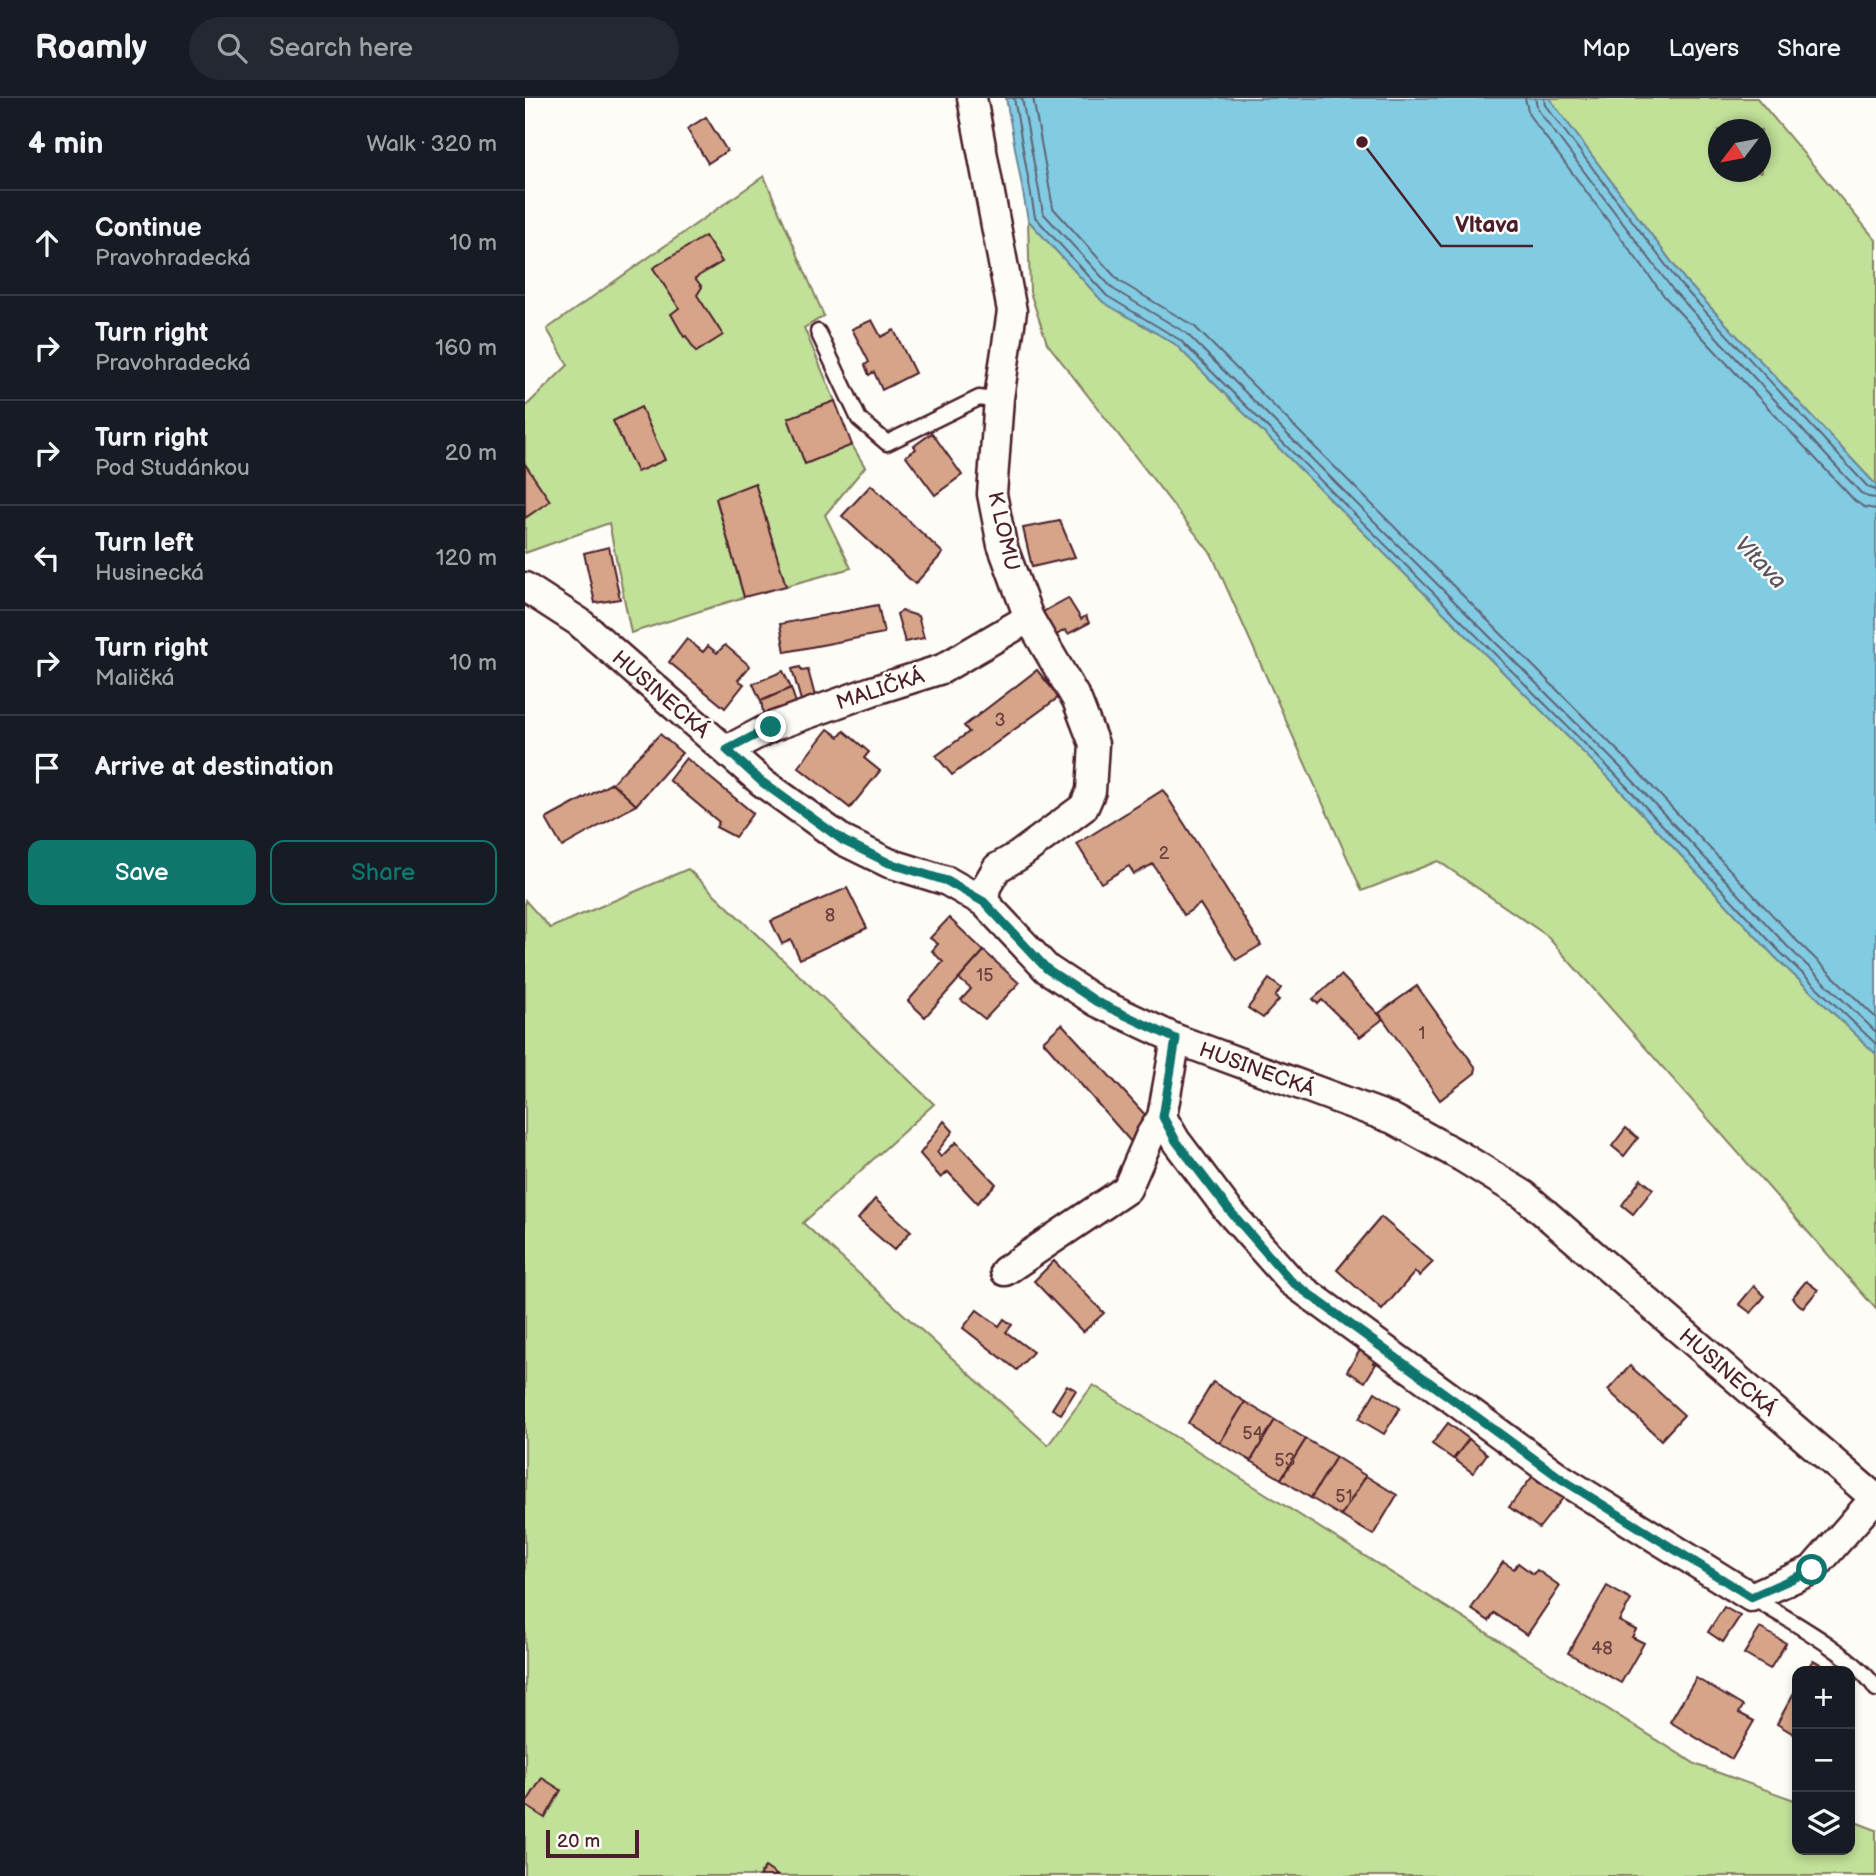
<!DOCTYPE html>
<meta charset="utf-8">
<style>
:root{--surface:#171b24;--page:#242831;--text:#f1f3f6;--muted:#9ea1a6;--line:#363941;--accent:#0f766e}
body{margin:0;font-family:"Balsamiq Sans",sans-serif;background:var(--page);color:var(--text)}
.controls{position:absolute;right:21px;bottom:21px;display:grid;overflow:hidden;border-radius:14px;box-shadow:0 4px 10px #0003}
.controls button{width:63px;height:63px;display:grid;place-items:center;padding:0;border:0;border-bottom:2px solid var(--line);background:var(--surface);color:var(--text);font:35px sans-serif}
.compass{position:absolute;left:1183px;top:21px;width:63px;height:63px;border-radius:50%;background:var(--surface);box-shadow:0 4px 10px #0003;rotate:238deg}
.scale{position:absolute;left:21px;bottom:18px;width:93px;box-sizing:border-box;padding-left:7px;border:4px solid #4a1f2b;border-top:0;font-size:19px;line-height:24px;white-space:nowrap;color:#4a1f2b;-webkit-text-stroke:5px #fdfcf7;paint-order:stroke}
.stop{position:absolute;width:21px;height:21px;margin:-16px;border:5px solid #0f766e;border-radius:50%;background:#fff}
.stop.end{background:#0f766e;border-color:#fff;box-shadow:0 2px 7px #0008}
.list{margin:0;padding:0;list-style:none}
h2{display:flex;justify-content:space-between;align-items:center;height:91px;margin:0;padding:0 28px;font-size:30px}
h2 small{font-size:23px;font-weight:400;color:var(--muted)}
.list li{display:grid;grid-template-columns:46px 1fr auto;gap:21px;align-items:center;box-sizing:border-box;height:105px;padding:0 28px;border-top:2px solid var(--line)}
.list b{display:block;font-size:26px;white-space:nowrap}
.list p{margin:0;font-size:23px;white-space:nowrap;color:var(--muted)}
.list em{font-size:23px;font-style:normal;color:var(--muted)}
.actions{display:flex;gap:14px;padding:21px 28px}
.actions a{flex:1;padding:16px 0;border:2px solid var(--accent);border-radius:14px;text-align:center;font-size:24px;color:var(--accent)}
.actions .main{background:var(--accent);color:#fff}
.icon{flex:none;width:38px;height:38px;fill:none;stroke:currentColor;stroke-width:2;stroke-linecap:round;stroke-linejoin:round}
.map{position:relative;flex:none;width:1351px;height:1778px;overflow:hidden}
header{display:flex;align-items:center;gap:42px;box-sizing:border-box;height:98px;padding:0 35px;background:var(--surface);border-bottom:2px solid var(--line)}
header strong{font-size:33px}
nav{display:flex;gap:38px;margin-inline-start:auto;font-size:24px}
.search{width:490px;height:63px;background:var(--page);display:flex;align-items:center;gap:18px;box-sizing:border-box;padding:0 24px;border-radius:38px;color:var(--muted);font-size:26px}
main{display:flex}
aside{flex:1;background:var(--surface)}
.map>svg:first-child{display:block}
.green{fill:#c1e098;stroke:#868062;stroke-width:2;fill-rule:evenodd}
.water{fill:#82cce3;stroke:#6c8799;stroke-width:2}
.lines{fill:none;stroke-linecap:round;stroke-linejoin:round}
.shore{stroke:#606475;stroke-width:2}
.building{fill:#d6a589;stroke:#4a1f2b;stroke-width:2}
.service-casing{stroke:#4a1f2b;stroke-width:19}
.minor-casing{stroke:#4a1f2b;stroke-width:33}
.service{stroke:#fdfcf7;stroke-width:14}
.minor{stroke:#fdfcf7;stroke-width:28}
.route{stroke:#0f766e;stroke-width:9}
.labels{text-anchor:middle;stroke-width:5;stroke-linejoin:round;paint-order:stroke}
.number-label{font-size:18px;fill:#6d4042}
.street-label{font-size:21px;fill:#4a1f2b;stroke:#fdfcf7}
.water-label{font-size:23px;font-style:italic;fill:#5b5362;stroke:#fdfcf7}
.leader{fill:none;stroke:#4a1f2b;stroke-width:2.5}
.callout-dot{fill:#4a1f2b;stroke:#fdfcf7;stroke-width:2.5}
.callout-label{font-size:23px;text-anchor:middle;font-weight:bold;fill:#4a1f2b;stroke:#fdfcf7;stroke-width:5;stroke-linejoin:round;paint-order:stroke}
</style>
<header>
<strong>Roamly</strong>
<div class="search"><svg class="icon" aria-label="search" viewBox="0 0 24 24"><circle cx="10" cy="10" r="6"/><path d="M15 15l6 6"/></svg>Search here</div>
<nav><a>Map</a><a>Layers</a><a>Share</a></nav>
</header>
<main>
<aside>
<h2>4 min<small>Walk · 320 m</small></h2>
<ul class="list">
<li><svg class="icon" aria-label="ahead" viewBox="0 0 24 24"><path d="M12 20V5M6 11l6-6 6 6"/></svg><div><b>Continue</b><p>Pravohradecká</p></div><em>10 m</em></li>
<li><svg class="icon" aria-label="right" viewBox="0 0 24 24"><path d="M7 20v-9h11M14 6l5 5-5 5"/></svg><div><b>Turn right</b><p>Pravohradecká</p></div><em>160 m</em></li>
<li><svg class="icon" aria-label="right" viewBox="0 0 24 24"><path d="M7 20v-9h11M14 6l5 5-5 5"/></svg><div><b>Turn right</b><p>Pod Studánkou</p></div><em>20 m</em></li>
<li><svg class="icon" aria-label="left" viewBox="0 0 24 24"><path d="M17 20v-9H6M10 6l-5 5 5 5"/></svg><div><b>Turn left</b><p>Husinecká</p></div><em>120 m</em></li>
<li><svg class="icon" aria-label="right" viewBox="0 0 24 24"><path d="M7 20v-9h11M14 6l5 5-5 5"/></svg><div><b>Turn right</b><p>Maličká</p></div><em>10 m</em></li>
<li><svg class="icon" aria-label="arrive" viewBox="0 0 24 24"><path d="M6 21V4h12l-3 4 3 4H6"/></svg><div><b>Arrive at destination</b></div></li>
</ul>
<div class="actions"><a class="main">Save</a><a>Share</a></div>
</aside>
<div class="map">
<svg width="1351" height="1778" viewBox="0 0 1351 1778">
<rect width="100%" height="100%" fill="#fdfcf7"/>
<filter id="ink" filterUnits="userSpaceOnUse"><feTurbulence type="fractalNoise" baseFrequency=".0143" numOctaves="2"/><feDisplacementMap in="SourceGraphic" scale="14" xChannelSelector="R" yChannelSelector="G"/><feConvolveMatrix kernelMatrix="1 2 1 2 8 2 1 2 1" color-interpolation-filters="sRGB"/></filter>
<g filter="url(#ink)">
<g class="green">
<path d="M 1024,0 L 1232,0 L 1351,142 L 1351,387 L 1160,182 ZM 1194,32 L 1236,32 L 1236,74 L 1194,74 Z"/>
<polygon points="239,78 299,218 279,230 310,303 264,320 280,366 327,347 340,369 300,417 326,470 261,488 230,385 191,401 219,499 106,535 84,425 0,455 0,309 43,267 22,231"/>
<polygon points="503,122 578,204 650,246 1085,681 1250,859 1351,956 1351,1211 1021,837 913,763 837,793 687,457 522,245 505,194"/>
<polygon points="163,771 409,1006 278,1125 523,1347 568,1287 1172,1667 1272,1703 1272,1752 1325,1752 1325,1722 1351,1732 1351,1778 0,1778 0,802 25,830"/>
</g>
<polygon class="water" points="481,0 1024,0 1160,182 1351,387 1351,956 1250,859 1085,681 650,246 578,204 503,122"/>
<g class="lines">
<g class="shore">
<polyline points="489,0 510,119 582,198 655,242 1090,676 1255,854 1351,946"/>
<polyline points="497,0 518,115 588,191 661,235 1096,670 1262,848 1351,934"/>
<polyline points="508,0 528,110 594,183 669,228 1103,663 1269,840 1351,920"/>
<polyline points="1000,0 1004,17 1140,199 1330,403 1339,409 1351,411"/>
<polyline points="1010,0 1013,12 1148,192 1336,395 1343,399 1351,400"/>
<polyline points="1019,0 1020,7 1155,186 1343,389 1351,392"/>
</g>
</g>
<g class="building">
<polygon points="181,19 202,53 183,65 162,31"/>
<polygon points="180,138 197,164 170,180 177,189 172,197 198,237 171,254 161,238 159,239 146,216 154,210 128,170"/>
<polygon points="347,222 356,239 369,232 390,275 357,292 349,274 344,277 340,267 344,264 327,231"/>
<polygon points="310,303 327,347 280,366 263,320"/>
<polygon points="116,309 140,362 112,374 88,323"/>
<polygon points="407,335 437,377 410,397 381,358 391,351 389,348"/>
<polygon points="0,366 25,403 0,420"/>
<polygon points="230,385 261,488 219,499 191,400"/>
<polygon points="346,387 418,455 390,486 317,418"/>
<polygon points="535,423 550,459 507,469 498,430"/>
<polygon points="84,449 95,501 70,505 59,455"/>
<polygon points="543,500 556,521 561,518 564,525 543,536 540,532 528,539 516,515"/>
<polygon points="353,507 359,535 260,554 255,526"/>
<polygon points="377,513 393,518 399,540 380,544 372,516"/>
<polygon points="162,541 178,554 183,548 192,555 200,547 225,568 213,582 219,586 200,610 144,564"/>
<polygon points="275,569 277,573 283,572 291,602 277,606 267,571"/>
<polygon points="512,572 534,599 427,677 411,658 444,634 439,628"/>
<polygon points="258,573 266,590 236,603 228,586"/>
<polygon points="266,590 272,608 239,619 236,603"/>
<polygon points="303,631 314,639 319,633 344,654 339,660 355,673 325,710 273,669"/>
<polygon points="135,636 157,655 111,707 87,685"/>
<polygon points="161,660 228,715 210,739 191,729 194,724 144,682"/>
<polygon points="87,685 111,707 37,749 21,721"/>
<polygon points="638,692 736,847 711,862 675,806 659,817 628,766 609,776 604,768 576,785 552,746"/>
<polygon points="322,790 342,830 275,861 266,842 257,846 246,823"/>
<polygon points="424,820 459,853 400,919 383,903 418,864 407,853 413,846 405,840"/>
<polygon points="459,853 494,885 460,921 436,902 446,891 434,881"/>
<polygon points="816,877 858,921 835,939 797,902 793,906 788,901"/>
<polygon points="744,881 756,890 750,899 754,902 738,920 723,910"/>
<polygon points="892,888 951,970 950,975 915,1002 854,915"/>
<polygon points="537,926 623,1020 613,1052 518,943"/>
<polygon points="419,1023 428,1033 412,1054 416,1059 431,1044 471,1086 452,1105 423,1074 416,1080 395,1056"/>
<polygon points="1101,1030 1113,1040 1099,1058 1087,1048"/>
<polygon points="1116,1081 1128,1091 1108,1116 1097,1107"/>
<polygon points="350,1101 386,1133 369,1152 333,1121"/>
<polygon points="856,1119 908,1164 894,1178 890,1174 857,1212 812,1172"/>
<polygon points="529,1163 579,1215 558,1234 509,1183"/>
<polygon points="1281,1183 1293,1192 1278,1210 1267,1200"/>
<polygon points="1229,1188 1240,1198 1226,1215 1214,1206"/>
<polygon points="452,1212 474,1228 479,1221 487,1227 481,1234 508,1254 492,1272 438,1230"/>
<polygon points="837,1249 852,1259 848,1265 851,1266 840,1284 822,1273"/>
<polygon points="1105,1268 1159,1317 1136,1342 1083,1292"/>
<polygon points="688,1284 720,1304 695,1345 663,1325"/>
<polygon points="542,1287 551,1292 536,1316 527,1311"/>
<polygon points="850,1294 875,1310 859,1336 834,1321"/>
<polygon points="720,1304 750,1322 726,1363 695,1345"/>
<polygon points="750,1322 781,1341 756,1381 726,1363"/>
<polygon points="923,1325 944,1341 928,1361 907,1346"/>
<polygon points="781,1341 811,1359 786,1400 756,1381"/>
<polygon points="944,1341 962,1356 948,1375 929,1361"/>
<polygon points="811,1359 841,1378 816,1418 786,1400"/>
<polygon points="841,1378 872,1397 848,1437 816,1418"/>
<polygon points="1007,1379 1038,1400 1014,1430 984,1409"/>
<polygon points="978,1464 989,1471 993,1465 1008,1476 1012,1472 1035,1488 1002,1537 969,1515 964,1523 946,1511"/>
<polygon points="1082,1488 1106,1502 1094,1523 1111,1532 1107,1539 1119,1545 1096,1585 1043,1555"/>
<polygon points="1199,1509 1215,1518 1198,1544 1183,1534"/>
<polygon points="1235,1530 1261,1545 1245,1571 1219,1556"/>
<polygon points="1288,1562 1308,1573 1281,1573"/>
<polygon points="1171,1580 1218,1608 1214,1615 1229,1623 1207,1661 1145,1624"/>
<polygon points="1272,1589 1272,1638 1252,1626"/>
<polygon points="17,1680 36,1692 20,1720 0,1707"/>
<polygon points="240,1769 253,1778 234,1778"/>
</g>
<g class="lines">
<defs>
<g id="service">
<polyline points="293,234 334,321 362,345 454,300 473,303"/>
<path d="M 1226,1499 C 1259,1519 1334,1560 1351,1591"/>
</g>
<g id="minor">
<polyline points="447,0 487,213 474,300 467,396 477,447 504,520 552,602 569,646 566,693 559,709 493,758 472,770 461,789 459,804"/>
<polyline points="0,489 54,524 237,684 319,743 364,765 422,783 459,804 522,871 572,904 651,941 868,1021 937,1059 999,1097 1351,1401"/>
<polyline points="202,652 246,629 347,593 417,571 504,520"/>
<polyline points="637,1019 651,1043 703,1112 766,1183 1038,1382 1226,1499 1287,1472 1350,1400"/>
<polyline points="480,1173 602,1091 625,1038 637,1019 651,941"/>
</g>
</defs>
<use href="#service" class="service-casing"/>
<use href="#minor" class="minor-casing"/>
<use href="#service" class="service"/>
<use href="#minor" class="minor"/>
</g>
</g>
<g class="lines" filter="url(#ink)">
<polyline class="route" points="246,629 202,652 237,684 319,743 364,765 422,783 459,804 522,871 572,904 651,941 638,1019 651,1043 704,1112 766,1183 1038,1382 1226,1499 1287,1472"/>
</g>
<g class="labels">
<g class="number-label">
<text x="475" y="628">3</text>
<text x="639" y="761">2</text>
<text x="305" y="823">8</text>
<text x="460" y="883">15</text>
<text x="897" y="941">1</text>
<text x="728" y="1341">54</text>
<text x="760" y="1368">53</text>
<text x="819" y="1404">51</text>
<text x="1077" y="1556">48</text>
</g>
<g class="street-label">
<text transform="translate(479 433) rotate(77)" y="7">K LOMU</text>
<text transform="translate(355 591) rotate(-18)" y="7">MALIČKÁ</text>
<text transform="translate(136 596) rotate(41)" y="7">HUSINECKÁ</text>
<text transform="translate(732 971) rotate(20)" y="7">HUSINECKÁ</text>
<text transform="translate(1203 1274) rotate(41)" y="7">HUSINECKÁ</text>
</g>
<g class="water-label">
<text transform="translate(1236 464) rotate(46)" y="8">Vltava</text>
</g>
</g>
<path class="leader" d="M837 44L916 148H1008"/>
<circle class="callout-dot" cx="837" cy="44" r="7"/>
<g class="callout-label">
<text x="962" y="134">Vltava</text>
</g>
</svg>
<div class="controls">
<button>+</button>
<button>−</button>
<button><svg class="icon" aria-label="layers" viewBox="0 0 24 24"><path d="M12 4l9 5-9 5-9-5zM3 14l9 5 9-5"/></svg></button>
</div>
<svg class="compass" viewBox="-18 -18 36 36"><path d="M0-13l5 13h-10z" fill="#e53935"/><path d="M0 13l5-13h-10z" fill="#9ea1a6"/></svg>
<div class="scale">20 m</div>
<div class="stop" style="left:1287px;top:1472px"></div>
<div class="stop end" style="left:246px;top:629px"></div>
</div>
</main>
